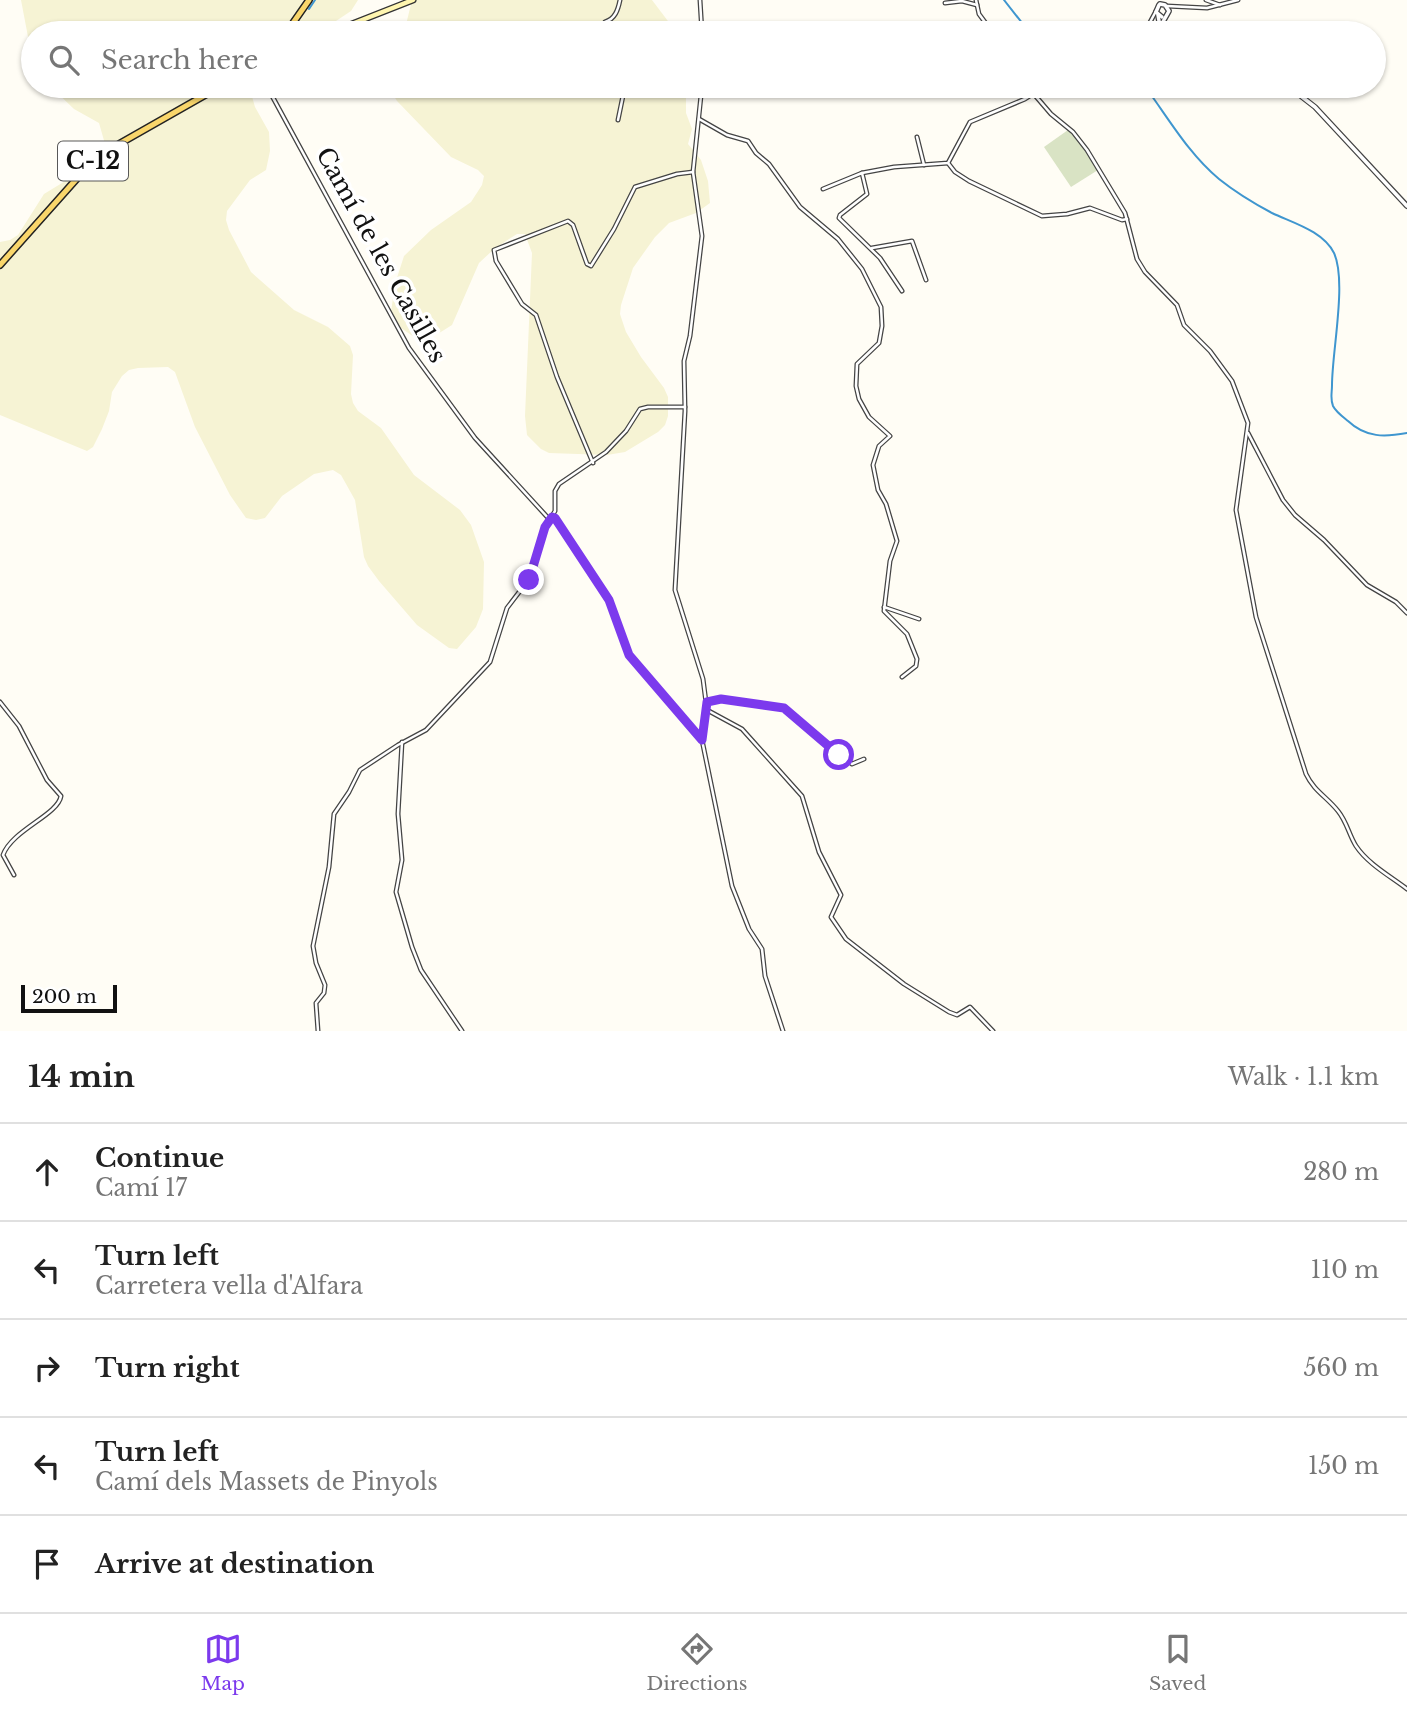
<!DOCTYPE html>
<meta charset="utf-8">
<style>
:root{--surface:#fff;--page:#f6f6f6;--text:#222;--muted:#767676;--line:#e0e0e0;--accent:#7c3aed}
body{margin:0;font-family:"Libre Baskerville",serif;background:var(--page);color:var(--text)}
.scale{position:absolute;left:21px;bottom:18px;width:96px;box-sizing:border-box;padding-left:7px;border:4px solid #111;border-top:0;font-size:19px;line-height:24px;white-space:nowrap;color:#111;-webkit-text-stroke:5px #fff;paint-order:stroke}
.stop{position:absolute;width:21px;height:21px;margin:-16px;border:5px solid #7c3aed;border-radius:50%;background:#fff}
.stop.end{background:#7c3aed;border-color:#fff;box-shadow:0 2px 7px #0008}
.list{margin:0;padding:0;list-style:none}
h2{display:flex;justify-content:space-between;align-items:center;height:91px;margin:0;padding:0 28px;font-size:30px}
h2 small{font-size:23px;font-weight:400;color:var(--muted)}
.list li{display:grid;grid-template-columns:46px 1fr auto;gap:21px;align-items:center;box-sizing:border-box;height:98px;padding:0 28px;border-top:2px solid var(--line)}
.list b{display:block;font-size:26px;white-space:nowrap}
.list p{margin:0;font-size:23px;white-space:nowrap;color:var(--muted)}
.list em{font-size:23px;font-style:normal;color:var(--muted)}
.icon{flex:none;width:38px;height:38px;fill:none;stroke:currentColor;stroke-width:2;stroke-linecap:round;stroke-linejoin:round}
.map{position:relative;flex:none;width:1407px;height:1031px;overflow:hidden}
.search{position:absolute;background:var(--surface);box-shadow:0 2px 5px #0004;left:21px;right:21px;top:21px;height:77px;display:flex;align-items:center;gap:18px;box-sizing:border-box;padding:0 24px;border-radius:38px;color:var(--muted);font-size:26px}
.sheet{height:581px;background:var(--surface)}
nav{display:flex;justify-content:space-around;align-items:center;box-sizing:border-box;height:98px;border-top:2px solid var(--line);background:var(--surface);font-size:19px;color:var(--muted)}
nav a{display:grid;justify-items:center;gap:4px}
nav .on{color:var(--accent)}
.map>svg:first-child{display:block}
.farmland{fill:#f6f3d4}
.cemetery{fill:#d9e3c4}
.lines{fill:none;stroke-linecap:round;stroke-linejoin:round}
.stream{stroke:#3f96cf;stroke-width:2}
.minor-casing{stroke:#444;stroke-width:5}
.tertiary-casing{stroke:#444;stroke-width:6}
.secondary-casing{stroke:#333;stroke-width:7}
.primary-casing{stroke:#222;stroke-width:8}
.minor{stroke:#fff;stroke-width:2.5}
.tertiary{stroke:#fff;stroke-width:3.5}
.secondary{stroke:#fff6b0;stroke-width:4.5}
.primary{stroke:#f9d66b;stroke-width:5}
.route{stroke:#7c3aed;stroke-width:9}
.labels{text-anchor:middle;stroke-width:7;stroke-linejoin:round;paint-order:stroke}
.shield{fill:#fff;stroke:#585858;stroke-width:2}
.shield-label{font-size:23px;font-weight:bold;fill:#111}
.street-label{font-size:24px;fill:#111;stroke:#fff}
</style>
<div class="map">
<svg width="1407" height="1031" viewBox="0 0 1407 1031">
<rect width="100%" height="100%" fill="#fffdf5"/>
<g class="farmland">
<polygon points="21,0 358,0 351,11 318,33 33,33 33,63"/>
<polygon points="412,0 652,0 677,33 404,33"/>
<polygon points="50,86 249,86 255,107 269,132 270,151 266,170 250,180 227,211 226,220 229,230 251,272 294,310 328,327 350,346 353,355 351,394 353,403 358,411 381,428 414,475 460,510 471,525 484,562 483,609 476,627 457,649 449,648 417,625 379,581 368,566 364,557 355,500 341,475 333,470 314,474 282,496 265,518 256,520 246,518 230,495 195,427 175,372 168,367 138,368 129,370 122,376 112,392 109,411 102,429 93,447 87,451 0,415 0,242 10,240 18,235 44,194 85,169 107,151 99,123 74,109"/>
<polygon points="390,86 686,86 686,113 692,129 688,144 701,160 708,181 710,203 696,213 669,223 655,237 633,268 621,305 620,314 626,332 641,357 664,388 668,397 668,416 665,425 658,432 625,452 607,455 549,453 541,449 527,435 525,416 532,253 525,234 517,234 509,239 493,250 479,263 452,325 436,335 417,339 401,328 391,312 395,284 404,256 431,230 471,202 482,185 484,176 478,170 451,157 397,101 392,93"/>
</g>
<polygon class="cemetery" points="1068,130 1079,142 1098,170 1071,187 1044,147"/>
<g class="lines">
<g class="stream">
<polyline points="1004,0 1030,33"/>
<polyline points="309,9 315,0"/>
<path d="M 1141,86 L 1149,92 C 1170,121 1190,155 1219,179 C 1234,191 1255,204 1272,213 C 1293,223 1323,231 1334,253 C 1347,281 1332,352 1332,385 C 1332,393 1330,399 1333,406 C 1336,412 1343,417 1348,421 C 1366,438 1385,437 1407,433"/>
</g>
<defs>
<g id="minor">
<polyline points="700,0 702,33"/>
<polyline points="976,0 979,14 993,33"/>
<polyline points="1206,0 1220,5"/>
<polyline points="945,3 962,1 977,5"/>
<polyline points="1167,6 1207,8 1238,0"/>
<polyline points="1147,28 1156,11"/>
<path d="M 607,33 L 605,22 C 615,19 618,10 620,0"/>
<polyline points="972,33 986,24"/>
<polyline points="268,86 271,94 409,348 475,438 550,520"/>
<polyline points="702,86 693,172 702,236 690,336 684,361 685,411 675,590 703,679 707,710 702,740 732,886 749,929 762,949 765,976 783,1031"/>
<path d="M 1027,86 L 1051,114 L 1073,132 L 1087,150 L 1125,213 L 1137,259 L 1145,272 L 1177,305 L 1184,325 L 1210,351 L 1232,381 L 1248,423 L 1236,510 L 1256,617 L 1306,774 C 1314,791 1327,797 1338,811 C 1347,822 1349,835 1356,846 C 1368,864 1390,876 1407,889"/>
<polyline points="699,119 727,135 748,141 756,153 769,164 800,207 838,239 862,269 881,307 882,326 879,343 857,364 856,386 859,399 869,417 890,436 879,446 873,465 878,490 886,504 897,541 890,561 884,611 907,634 917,659 916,666 902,677"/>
<polyline points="618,120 625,86"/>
<polyline points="917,137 924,165"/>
<polyline points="948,163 955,172 969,181 1042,216 1067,214 1090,208 1122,220 1127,219"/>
<polyline points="862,173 867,194 840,215 839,218 880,258 902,291"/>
<polyline points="823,189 862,173 894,167 948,163 970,122 1025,99 1033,94"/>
<polyline points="872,248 912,241 926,280"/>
<polyline points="1248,433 1283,500 1295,515 1324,540 1367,585 1396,602 1407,613"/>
<polyline points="593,463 557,377 536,315 522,304 496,261 494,250 568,221 573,225 587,264 591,266 614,229 635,187 677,174 693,172"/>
<polyline points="552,517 555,518 609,600 629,655 702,740"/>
<polyline points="884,607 919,619"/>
<path d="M 0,702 L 19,726 L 47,780 L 61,796 C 58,815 12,830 3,855 L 14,875"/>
<polyline points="708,702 721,699 784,708 852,764 864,759"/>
<polyline points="707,710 742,729 802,796 819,852 841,895 831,917 846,939 904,984 949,1012 957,1015 970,1007 993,1031"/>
<polyline points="402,742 398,814 402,860 396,892 412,947 421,970 462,1031"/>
<polyline points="318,1031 316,1003 324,993 325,985 316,963 313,946 329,867 334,814 349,792 360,770 398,745 426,730 490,662 507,608 533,574 535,558 545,527 555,511 555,491 559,484 606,452 626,431 640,409 648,407 685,407"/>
</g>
<g id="tertiary">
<polyline points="1159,5 1156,12 1162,17"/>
<polyline points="1158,15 1161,33"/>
<polyline points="1160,27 1169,11 1165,5 1160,4"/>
<polyline points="1288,86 1315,107 1407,206"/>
</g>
<g id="secondary">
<polyline points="329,33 413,0"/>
<polyline points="269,86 276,86"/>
<polyline points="220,89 228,86"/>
</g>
<g id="primary">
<polyline points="286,33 309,0"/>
<polyline points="0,265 89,165 119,144 221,86"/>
</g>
</defs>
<use href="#minor" class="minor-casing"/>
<use href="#tertiary" class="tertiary-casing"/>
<use href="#secondary" class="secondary-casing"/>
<use href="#primary" class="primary-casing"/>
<use href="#minor" class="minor"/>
<use href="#tertiary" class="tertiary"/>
<use href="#secondary" class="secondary"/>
<use href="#primary" class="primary"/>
</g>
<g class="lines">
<polyline class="route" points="529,580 545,527 552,517 555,518 609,600 629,655 702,740 707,702 721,699 784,708 839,755"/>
</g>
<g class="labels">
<rect class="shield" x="58" y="141.5" width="70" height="39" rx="5"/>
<g class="shield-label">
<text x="93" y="169">C-12</text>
</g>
<g class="street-label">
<text transform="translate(381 255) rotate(61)" y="8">Camí de les Casilles</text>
</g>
</g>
</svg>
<div class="scale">200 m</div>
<div class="stop" style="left:839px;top:755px"></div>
<div class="stop end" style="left:529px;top:580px"></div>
<div class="search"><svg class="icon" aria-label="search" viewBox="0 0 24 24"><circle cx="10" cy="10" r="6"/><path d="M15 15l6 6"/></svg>Search here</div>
</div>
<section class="sheet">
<h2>14 min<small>Walk · 1.1 km</small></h2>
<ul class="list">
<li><svg class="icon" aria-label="ahead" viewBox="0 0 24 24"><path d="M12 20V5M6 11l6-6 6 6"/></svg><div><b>Continue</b><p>Camí 17</p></div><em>280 m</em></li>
<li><svg class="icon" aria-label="left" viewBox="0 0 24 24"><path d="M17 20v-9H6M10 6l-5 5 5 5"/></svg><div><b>Turn left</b><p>Carretera vella d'Alfara</p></div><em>110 m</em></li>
<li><svg class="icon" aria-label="right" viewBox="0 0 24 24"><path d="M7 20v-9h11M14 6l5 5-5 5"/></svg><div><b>Turn right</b></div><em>560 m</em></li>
<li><svg class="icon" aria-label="left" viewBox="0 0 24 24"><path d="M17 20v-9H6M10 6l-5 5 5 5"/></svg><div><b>Turn left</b><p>Camí dels Massets de Pinyols</p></div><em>150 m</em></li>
<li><svg class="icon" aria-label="arrive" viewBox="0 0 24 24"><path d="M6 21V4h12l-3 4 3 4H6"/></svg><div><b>Arrive at destination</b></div></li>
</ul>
</section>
<nav>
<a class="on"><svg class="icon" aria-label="map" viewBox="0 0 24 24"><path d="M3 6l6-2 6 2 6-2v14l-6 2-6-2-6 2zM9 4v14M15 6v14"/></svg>Map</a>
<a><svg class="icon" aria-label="directions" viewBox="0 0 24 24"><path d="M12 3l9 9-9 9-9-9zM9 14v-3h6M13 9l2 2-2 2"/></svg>Directions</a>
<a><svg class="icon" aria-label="saved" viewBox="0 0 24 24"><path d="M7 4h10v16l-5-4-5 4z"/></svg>Saved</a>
</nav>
